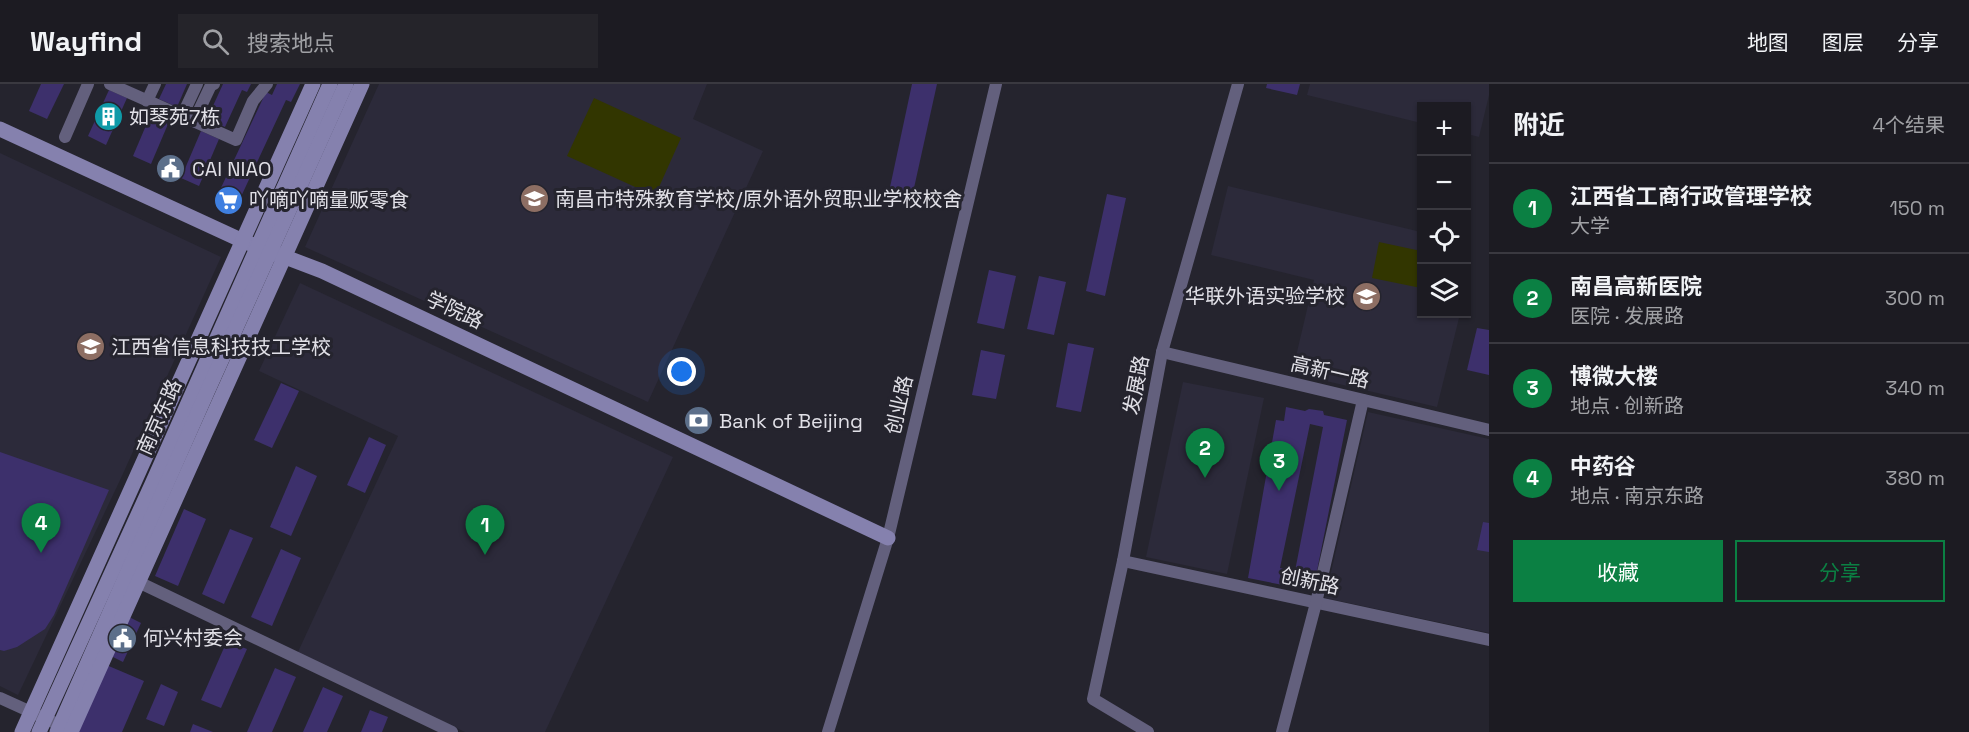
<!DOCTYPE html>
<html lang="zh">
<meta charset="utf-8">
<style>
:root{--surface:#1c1b22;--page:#25242a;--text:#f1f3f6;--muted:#a0a1a5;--line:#3a3940;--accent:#0b8043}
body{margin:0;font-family:"Space Grotesk","Noto Sans SC",sans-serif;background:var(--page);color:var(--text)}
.controls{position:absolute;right:18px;top:18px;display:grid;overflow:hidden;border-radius:0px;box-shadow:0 2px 4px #0004}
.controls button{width:54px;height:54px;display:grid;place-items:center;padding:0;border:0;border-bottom:2px solid var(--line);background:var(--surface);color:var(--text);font:30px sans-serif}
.you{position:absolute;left:682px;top:288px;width:21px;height:21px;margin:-15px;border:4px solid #fff;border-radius:50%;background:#1a73e8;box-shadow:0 0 0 9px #1a73e833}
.badge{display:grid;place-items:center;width:39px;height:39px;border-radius:50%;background:var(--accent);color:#fff;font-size:20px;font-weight:700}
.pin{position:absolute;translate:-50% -50px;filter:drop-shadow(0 2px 3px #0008)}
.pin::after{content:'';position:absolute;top:32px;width:21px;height:18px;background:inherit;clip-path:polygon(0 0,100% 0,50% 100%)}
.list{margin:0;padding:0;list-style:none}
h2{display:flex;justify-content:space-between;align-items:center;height:78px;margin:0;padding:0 24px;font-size:26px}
h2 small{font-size:20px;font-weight:400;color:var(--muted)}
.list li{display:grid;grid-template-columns:39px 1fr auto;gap:18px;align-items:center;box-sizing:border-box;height:90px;padding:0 24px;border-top:2px solid var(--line)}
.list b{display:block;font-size:22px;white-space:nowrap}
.list p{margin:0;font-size:20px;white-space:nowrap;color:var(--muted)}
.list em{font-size:20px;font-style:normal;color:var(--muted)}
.actions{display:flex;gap:12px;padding:18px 24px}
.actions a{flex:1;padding:14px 0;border:2px solid var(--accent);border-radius:0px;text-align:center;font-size:21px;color:var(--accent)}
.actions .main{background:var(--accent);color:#fff}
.icon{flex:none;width:33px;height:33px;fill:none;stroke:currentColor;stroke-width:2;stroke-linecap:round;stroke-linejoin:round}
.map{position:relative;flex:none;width:1489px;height:648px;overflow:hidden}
header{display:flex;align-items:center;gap:36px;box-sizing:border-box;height:84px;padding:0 30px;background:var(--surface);border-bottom:2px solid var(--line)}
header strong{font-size:28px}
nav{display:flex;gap:33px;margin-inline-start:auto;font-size:21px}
.search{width:420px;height:54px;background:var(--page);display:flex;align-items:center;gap:15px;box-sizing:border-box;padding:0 21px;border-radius:0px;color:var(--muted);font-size:22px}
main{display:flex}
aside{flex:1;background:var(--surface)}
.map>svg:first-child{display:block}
.built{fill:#2c2a3a}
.green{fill:#323600}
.building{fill:#3d306c;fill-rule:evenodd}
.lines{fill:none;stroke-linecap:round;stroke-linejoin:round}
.street{stroke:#63607d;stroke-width:12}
.secondary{stroke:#8581ae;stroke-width:15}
.labels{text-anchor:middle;stroke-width:6;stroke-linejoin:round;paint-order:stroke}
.poi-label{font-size:20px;fill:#e1e0e7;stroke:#25242e;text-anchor:start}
.street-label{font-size:20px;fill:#e1e0e7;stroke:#25242e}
</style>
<header>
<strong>Wayfind</strong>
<div class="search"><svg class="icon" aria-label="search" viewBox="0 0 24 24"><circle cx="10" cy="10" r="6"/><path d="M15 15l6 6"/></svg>搜索地点</div>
<nav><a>地图</a><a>图层</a><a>分享</a></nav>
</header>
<main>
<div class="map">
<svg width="1489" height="648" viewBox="0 0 1489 648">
<rect width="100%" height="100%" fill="#25242e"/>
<g class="built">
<polygon points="379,0 707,0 693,35 763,67 648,318 305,163"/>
<polygon points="1310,0 1489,0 1489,11 1479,53 1467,50 1466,22 1422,22 1421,39 1307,11"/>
<polygon points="0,69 221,173 121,394 18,611 0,602"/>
<polygon points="1228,102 1421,148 1422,230 1460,230 1437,323 1292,289 1314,196 1211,171"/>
<polygon points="300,199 673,373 545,648 465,648 297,570 398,352 259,287"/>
<polygon points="1183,298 1264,314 1227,490 1146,473"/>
<polygon points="1368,328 1489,355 1489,549 1325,514"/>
</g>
<g class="green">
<polygon points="594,14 681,54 655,112 567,72"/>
<polygon points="1379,158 1421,167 1421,204 1372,194"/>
</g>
<g class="building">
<polygon points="41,0 64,0 47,35 29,27"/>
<polygon points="166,0 187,0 177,23 159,15"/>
<polygon points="223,0 251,0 247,8 242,6 225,43 207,35"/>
<polygon points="277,0 300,0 291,18 286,16 239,117 219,108 266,8 272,11"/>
<polygon points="912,0 937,0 912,113 889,108"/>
<polygon points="1267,0 1300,0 1297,11 1266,4"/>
<polygon points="109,6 127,14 106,61 88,52"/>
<polygon points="153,25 171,33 151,80 133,72"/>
<polygon points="201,47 219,55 199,102 181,94"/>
<polygon points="1107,110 1126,114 1105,212 1086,207"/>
<polygon points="989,186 1016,192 1004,245 977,239"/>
<polygon points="1039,192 1066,198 1054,251 1027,245"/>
<polygon points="1477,244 1489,246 1489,291 1467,286"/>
<polygon points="1068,259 1094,264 1081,328 1056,323"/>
<polygon points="981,266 1005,271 996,315 972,311"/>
<polygon points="281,299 299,307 272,364 254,356"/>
<path d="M 1286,323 L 1305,327 L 1309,325 L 1323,327 L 1324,331 L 1347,336 L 1313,507 L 1248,494 L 1276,336 L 1284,337 ZM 1310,340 L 1323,343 L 1295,487 L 1280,484 Z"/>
<polygon points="369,353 386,361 365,409 347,401"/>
<polygon points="0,368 109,406 54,531 45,545 17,563 4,567 0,566"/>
<polygon points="296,382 317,392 291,452 270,443"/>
<polygon points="184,425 206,435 178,502 155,492"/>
<polygon points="1483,438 1489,439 1489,468 1477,466"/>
<polygon points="230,445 253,454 224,520 202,510"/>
<polygon points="281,465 301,474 272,542 251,533"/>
<polygon points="125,531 141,539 123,578 107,570"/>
<polygon points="227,557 247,565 221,624 201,616"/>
<polygon points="104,580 144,597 122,648 74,648"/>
<polygon points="275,584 296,593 272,648 247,648"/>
<polygon points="161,600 178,608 164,642 146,635"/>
<polygon points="323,603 343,612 327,648 303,648"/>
<polygon points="370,626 388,633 382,648 361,648"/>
<polygon points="193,640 213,648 190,648"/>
</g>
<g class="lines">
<g class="street">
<polyline points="110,0 236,56 253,17 267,0"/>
<polyline points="147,17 155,0"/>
<polyline points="182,32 197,0"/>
<polyline points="194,37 211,1 214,0"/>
<polyline points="65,53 88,0"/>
<polyline points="1162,268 1489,346"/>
<polyline points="1123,477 1489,556"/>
<polyline points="132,495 452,648"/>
<polyline points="0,614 53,638"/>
<polyline points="828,648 888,454 996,0"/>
<polyline points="1148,648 1093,615 1123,477 1162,268 1238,0"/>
<polyline points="1282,648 1316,519 1363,316"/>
</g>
<g class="secondary">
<polyline points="0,45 243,157 322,187 888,454"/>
<polyline points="22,648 313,0"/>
<polyline points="39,648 152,400 330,0"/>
<polyline points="57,648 208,306 346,0"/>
<polyline points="71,648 362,0"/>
</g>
</g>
<defs>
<symbol id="building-disc" viewBox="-11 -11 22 22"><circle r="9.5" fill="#0f9aa8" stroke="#25242e"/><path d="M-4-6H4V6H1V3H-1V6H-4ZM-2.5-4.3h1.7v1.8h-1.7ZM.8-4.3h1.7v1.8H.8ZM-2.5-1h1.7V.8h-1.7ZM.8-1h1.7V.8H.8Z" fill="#fff"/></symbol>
<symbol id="civic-disc" viewBox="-11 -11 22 22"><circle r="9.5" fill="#5c6f8a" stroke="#25242e"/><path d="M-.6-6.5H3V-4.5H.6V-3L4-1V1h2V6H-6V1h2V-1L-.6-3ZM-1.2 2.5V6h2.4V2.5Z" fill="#fff"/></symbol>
<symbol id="school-disc" viewBox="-11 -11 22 22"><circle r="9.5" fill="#8d6e63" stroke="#25242e"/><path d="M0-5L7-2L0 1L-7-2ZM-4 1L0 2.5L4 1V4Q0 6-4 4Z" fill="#fff"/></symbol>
<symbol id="supermarket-disc" viewBox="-11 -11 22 22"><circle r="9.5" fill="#3f7fe0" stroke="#25242e"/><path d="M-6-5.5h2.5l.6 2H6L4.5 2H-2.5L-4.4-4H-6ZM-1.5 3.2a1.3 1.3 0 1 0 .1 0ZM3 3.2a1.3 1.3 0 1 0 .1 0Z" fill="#fff"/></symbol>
<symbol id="bank-disc" viewBox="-11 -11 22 22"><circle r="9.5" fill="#5c6f8a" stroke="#25242e"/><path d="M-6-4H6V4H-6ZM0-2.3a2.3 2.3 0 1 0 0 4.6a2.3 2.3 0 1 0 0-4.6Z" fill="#fff"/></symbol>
</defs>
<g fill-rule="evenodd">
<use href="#building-disc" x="92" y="16" width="33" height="33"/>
<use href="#civic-disc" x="154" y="68" width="33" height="33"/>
<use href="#school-disc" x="518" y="98" width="33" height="33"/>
<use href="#supermarket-disc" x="212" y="100" width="33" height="33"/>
<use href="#school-disc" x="1350" y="196" width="33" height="33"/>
<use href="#school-disc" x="74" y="246" width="33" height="33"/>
<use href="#bank-disc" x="682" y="320" width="33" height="33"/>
<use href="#civic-disc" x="106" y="538" width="33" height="33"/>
</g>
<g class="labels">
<g class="poi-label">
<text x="129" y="40">如琴苑7栋</text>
<text x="192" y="92">CAI NIAO</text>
<text x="555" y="122">南昌市特殊教育学校/原外语外贸职业学校校舍</text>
<text x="249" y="123">吖嘀吖嘀量贩零食</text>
<text x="1345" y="219" text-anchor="end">华联外语实验学校</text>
<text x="111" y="270">江西省信息科技技工学校</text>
<text x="719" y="344">Bank of Beijing</text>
<text x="143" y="561">何兴村委会</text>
</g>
<g class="street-label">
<text transform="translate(455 226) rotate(25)" y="7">学院路</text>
<text transform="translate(1330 288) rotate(13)" y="7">高新一路</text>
<text transform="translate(1136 301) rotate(-79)" y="7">发展路</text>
<text transform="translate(899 321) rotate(-77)" y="7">创业路</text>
<text transform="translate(159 333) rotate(-66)" y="7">南京东路</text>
<text transform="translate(1310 497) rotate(12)" y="7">创新路</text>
</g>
</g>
</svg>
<div class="controls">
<button>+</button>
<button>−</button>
<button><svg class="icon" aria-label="locate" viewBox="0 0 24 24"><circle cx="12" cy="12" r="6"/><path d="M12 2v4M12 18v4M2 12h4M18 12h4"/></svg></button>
<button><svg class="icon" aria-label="layers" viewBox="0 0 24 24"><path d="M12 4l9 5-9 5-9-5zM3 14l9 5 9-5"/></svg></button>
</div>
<div class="you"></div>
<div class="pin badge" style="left:485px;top:471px">1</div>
<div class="pin badge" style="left:1205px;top:394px">2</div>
<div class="pin badge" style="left:1279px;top:407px">3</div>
<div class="pin badge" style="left:41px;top:469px">4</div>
</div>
<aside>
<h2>附近<small>4个结果</small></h2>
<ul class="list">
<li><span class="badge">1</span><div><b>江西省工商行政管理学校</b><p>大学</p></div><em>150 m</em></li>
<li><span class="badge">2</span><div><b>南昌高新医院</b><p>医院 · 发展路</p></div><em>300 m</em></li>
<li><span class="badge">3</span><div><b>博微大楼</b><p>地点 · 创新路</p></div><em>340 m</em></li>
<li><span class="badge">4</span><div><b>中药谷</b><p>地点 · 南京东路</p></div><em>380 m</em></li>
</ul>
<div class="actions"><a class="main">收藏</a><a>分享</a></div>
</aside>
</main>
